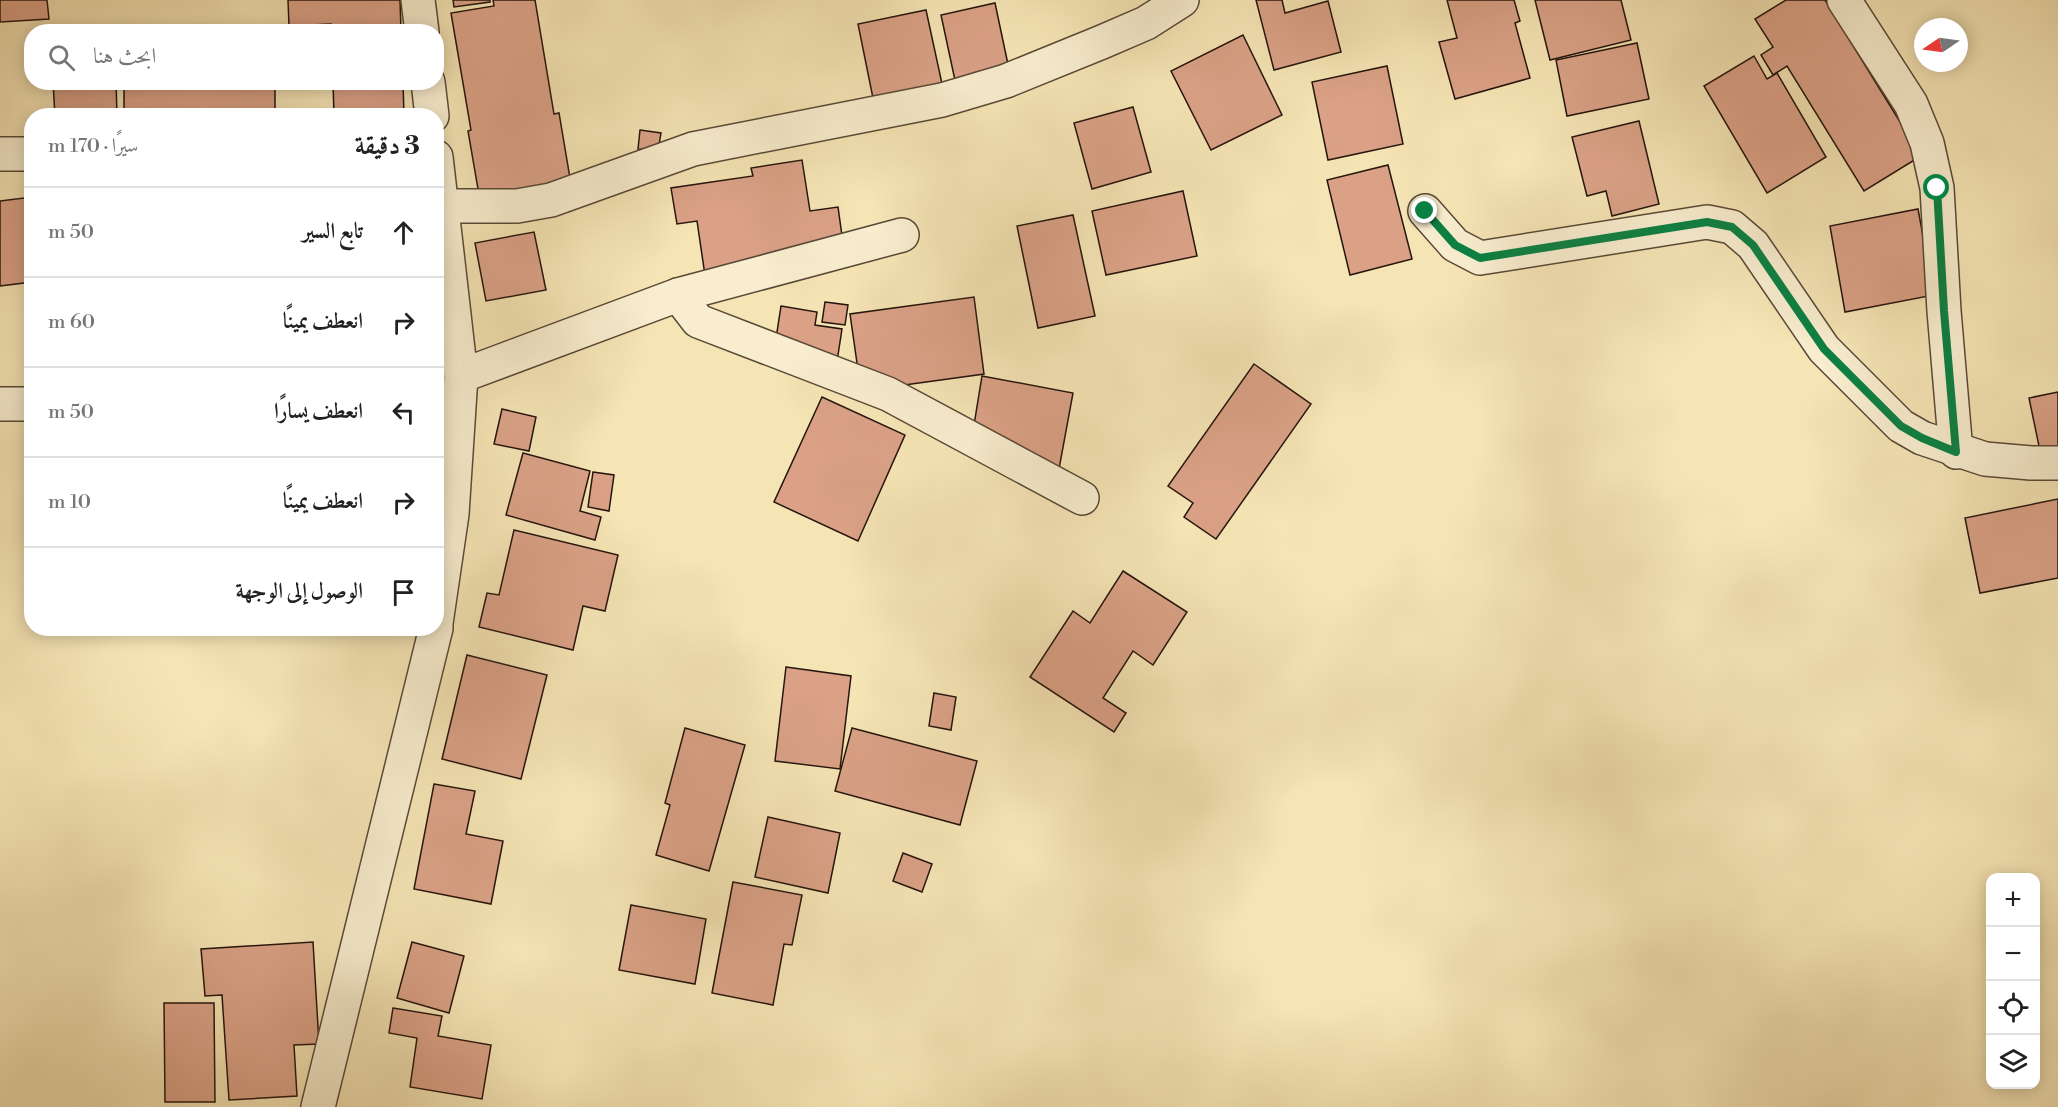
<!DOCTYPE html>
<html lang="ar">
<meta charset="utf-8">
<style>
:root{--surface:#fff;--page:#f2f2f2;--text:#222;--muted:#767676;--line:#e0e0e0}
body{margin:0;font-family:"Libre Bodoni",Amiri,serif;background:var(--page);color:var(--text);direction:rtl}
.controls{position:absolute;right:18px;bottom:18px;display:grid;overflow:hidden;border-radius:12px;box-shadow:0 3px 15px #0003}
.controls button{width:54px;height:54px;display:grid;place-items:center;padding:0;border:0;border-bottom:2px solid var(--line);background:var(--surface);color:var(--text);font:30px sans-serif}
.compass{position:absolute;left:1914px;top:18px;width:54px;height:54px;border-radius:50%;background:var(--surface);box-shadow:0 3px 15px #0003;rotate:257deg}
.stop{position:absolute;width:18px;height:18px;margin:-14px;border:4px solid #0b8043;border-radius:50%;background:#fff}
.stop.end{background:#0b8043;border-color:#fff;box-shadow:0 2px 6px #0008}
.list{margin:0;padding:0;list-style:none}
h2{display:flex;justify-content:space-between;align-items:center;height:78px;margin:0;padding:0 24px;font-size:26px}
h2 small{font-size:20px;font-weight:400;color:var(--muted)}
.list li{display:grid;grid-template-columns:39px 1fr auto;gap:18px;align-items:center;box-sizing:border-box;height:90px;padding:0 24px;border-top:2px solid var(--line)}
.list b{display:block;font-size:22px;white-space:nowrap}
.list em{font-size:20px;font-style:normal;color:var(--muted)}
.icon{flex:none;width:33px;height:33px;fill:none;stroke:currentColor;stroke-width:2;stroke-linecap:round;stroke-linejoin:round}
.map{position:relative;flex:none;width:2058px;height:1107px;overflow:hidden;direction:ltr}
.search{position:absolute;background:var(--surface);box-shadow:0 3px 15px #0003;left:24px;top:24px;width:420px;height:66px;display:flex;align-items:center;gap:15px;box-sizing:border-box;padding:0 21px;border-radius:24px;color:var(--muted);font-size:22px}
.panel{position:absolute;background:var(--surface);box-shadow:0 3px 15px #0003;left:24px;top:108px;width:420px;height:528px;border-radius:24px;direction:rtl}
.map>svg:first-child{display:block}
.building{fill:#daa186;stroke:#25150d;stroke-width:1.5}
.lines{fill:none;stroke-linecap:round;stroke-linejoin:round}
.minor-casing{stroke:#594937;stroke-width:36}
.minor{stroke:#f8edce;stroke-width:33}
.route{stroke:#0b8043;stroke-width:8}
</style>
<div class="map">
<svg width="2058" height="1107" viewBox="0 0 2058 1107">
<rect width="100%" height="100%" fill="#f5e4b4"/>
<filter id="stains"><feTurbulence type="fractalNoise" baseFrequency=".00333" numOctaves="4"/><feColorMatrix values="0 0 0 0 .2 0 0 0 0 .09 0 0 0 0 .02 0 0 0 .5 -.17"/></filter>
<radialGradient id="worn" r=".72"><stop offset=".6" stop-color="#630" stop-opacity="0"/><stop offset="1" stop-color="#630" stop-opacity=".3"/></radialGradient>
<g class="building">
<polygon points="0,0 47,0 49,19 0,22"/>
<polygon points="288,0 400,0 401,32 331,32 331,24 289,26"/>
<polygon points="453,0 490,0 490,2 454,7"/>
<polygon points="493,0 535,0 554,114 559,113 574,202 483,218 468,131 471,130 451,13 494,6"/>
<polygon points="1256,0 1282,0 1285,13 1328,1 1341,52 1274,70"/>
<polygon points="1447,0 1514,0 1520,21 1515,23 1530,78 1455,99 1439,42 1457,38"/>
<polygon points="1535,0 1621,0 1631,40 1550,60"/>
<polygon points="1786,0 1825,0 1921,156 1864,191 1787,66 1773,75 1761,55 1773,47 1755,19"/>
<polygon points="995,3 1013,88 959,99 941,15"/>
<polygon points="926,10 944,93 875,108 858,24"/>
<polygon points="1243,35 1282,115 1211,150 1171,71"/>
<polygon points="1637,43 1649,99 1567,116 1556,60"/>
<polygon points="1754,56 1767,79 1777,73 1826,157 1767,193 1704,86"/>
<polygon points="1387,66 1403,144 1328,160 1312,82"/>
<polygon points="53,82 116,82 117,116 55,116"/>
<rect x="124" y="82" width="151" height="34"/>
<polygon points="333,82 403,82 404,116 334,116"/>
<polygon points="1133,107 1151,172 1092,189 1074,123"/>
<polygon points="1639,121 1659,204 1612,216 1606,191 1587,196 1572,137"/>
<polygon points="640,130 661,133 658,151 638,149"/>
<polygon points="802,160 810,211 838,207 844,250 707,289 697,221 677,224 671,188 753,176 751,168"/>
<polygon points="1388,165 1412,259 1350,275 1327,180"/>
<polygon points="1183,191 1197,256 1106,275 1092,211"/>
<polygon points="32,197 32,282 0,286 0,201"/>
<polygon points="1918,209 1934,295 1845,312 1830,226"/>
<polygon points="1073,215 1095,316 1038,328 1017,226"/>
<polygon points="534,232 546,290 486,301 475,243"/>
<polygon points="974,297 984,374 861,391 850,314"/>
<polygon points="825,302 848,305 845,325 822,322"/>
<polygon points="781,306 817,312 815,325 842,329 836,368 773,358"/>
<polygon points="1254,364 1311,404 1216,539 1184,517 1193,503 1168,486"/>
<polygon points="982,376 1073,393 1059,469 973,431"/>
<polygon points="2058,392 2058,472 2045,475 2029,398"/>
<polygon points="822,397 905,435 858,541 774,502"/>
<polygon points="502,409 536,417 529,451 494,444"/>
<polygon points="523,453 590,471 580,511 601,517 595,540 506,515"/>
<polygon points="593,472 614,475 609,511 588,507"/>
<polygon points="2058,499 2058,578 1980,593 1965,518"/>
<polygon points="514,530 618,555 605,611 583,606 573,650 479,627 487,593 499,595"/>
<polygon points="1123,571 1187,612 1153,665 1133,651 1103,698 1126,713 1114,732 1030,677 1073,611 1090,623"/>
<polygon points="467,655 547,675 521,779 442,759"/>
<polygon points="786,667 851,676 840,769 775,761"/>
<polygon points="934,693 956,697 951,730 929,726"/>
<polygon points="685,728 745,745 709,871 656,855 670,805 665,803"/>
<polygon points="852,728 977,761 960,825 835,791"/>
<polygon points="434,784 475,791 466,834 503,841 491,904 414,889"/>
<polygon points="768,817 840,833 828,893 755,877"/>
<polygon points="903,853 932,864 922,892 893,881"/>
<polygon points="733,882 802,895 792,945 784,944 773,1005 712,993"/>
<polygon points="631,905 706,919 695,984 619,970"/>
<polygon points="313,942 319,1044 294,1045 297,1096 229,1100 222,995 205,996 201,949"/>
<polygon points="412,942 464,956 449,1013 397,998"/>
<polygon points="164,1003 214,1003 215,1102 165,1102"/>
<polygon points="393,1008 442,1016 438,1036 491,1045 482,1099 410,1087 417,1038 389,1033"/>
</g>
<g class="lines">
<defs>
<g id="minor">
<polyline points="418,0 422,32"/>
<polyline points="1844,0 1911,104 1927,143 1937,188 1944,311 1956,452"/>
<polyline points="428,82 432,116"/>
<polyline points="0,154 32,154"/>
<polyline points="436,157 461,376 452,514 436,623"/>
<polyline points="442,206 517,206 551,200 693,149 942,100 1006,81 1102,42 1146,23 1182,0"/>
<polyline points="1425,211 1455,245 1480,258 1707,222 1732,227 1753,245 1824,349 1901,426 1922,438 1985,459 2031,463 2058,463"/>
<polyline points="678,295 698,321 888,394 1082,498"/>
<polyline points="461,376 678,295 902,235"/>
<polyline points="0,404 32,404"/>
<polyline points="318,1107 436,628"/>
</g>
</defs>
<use href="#minor" class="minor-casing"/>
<use href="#minor" class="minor"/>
</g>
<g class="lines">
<polyline class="route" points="1425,211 1455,245 1480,258 1707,222 1732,227 1753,245 1824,349 1901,426 1922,438 1956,452 1944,311 1937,188"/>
</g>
<rect width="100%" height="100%" filter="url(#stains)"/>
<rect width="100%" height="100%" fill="url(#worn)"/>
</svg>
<div class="controls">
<button>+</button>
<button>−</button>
<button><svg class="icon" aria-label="locate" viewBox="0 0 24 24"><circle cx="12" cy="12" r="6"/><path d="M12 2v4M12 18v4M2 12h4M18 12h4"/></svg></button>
<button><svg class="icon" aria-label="layers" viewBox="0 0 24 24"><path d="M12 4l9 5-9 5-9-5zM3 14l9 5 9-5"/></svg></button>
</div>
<svg class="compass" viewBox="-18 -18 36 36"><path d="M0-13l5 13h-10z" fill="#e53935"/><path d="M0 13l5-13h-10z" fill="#767676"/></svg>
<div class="stop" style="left:1937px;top:188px"></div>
<div class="stop end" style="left:1425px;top:211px"></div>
<div class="search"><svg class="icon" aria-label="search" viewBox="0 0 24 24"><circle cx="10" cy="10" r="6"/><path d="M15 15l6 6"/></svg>ابحث هنا</div>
<section class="panel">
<h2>3 دقيقة<small>سيرًا · 170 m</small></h2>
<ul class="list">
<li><svg class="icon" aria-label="ahead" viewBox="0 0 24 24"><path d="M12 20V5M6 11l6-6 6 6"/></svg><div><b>تابع السير</b></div><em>50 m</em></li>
<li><svg class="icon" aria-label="right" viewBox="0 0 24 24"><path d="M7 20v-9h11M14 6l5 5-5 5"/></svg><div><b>انعطف يمينًا</b></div><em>60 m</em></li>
<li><svg class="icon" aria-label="left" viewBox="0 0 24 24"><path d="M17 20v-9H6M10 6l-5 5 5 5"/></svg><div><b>انعطف يسارًا</b></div><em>50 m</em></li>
<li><svg class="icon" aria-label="right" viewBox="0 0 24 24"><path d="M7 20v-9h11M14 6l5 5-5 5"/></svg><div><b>انعطف يمينًا</b></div><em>10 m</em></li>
<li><svg class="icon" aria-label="arrive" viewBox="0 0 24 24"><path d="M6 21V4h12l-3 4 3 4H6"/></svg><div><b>الوصول إلى الوجهة</b></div></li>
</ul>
</section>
</div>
